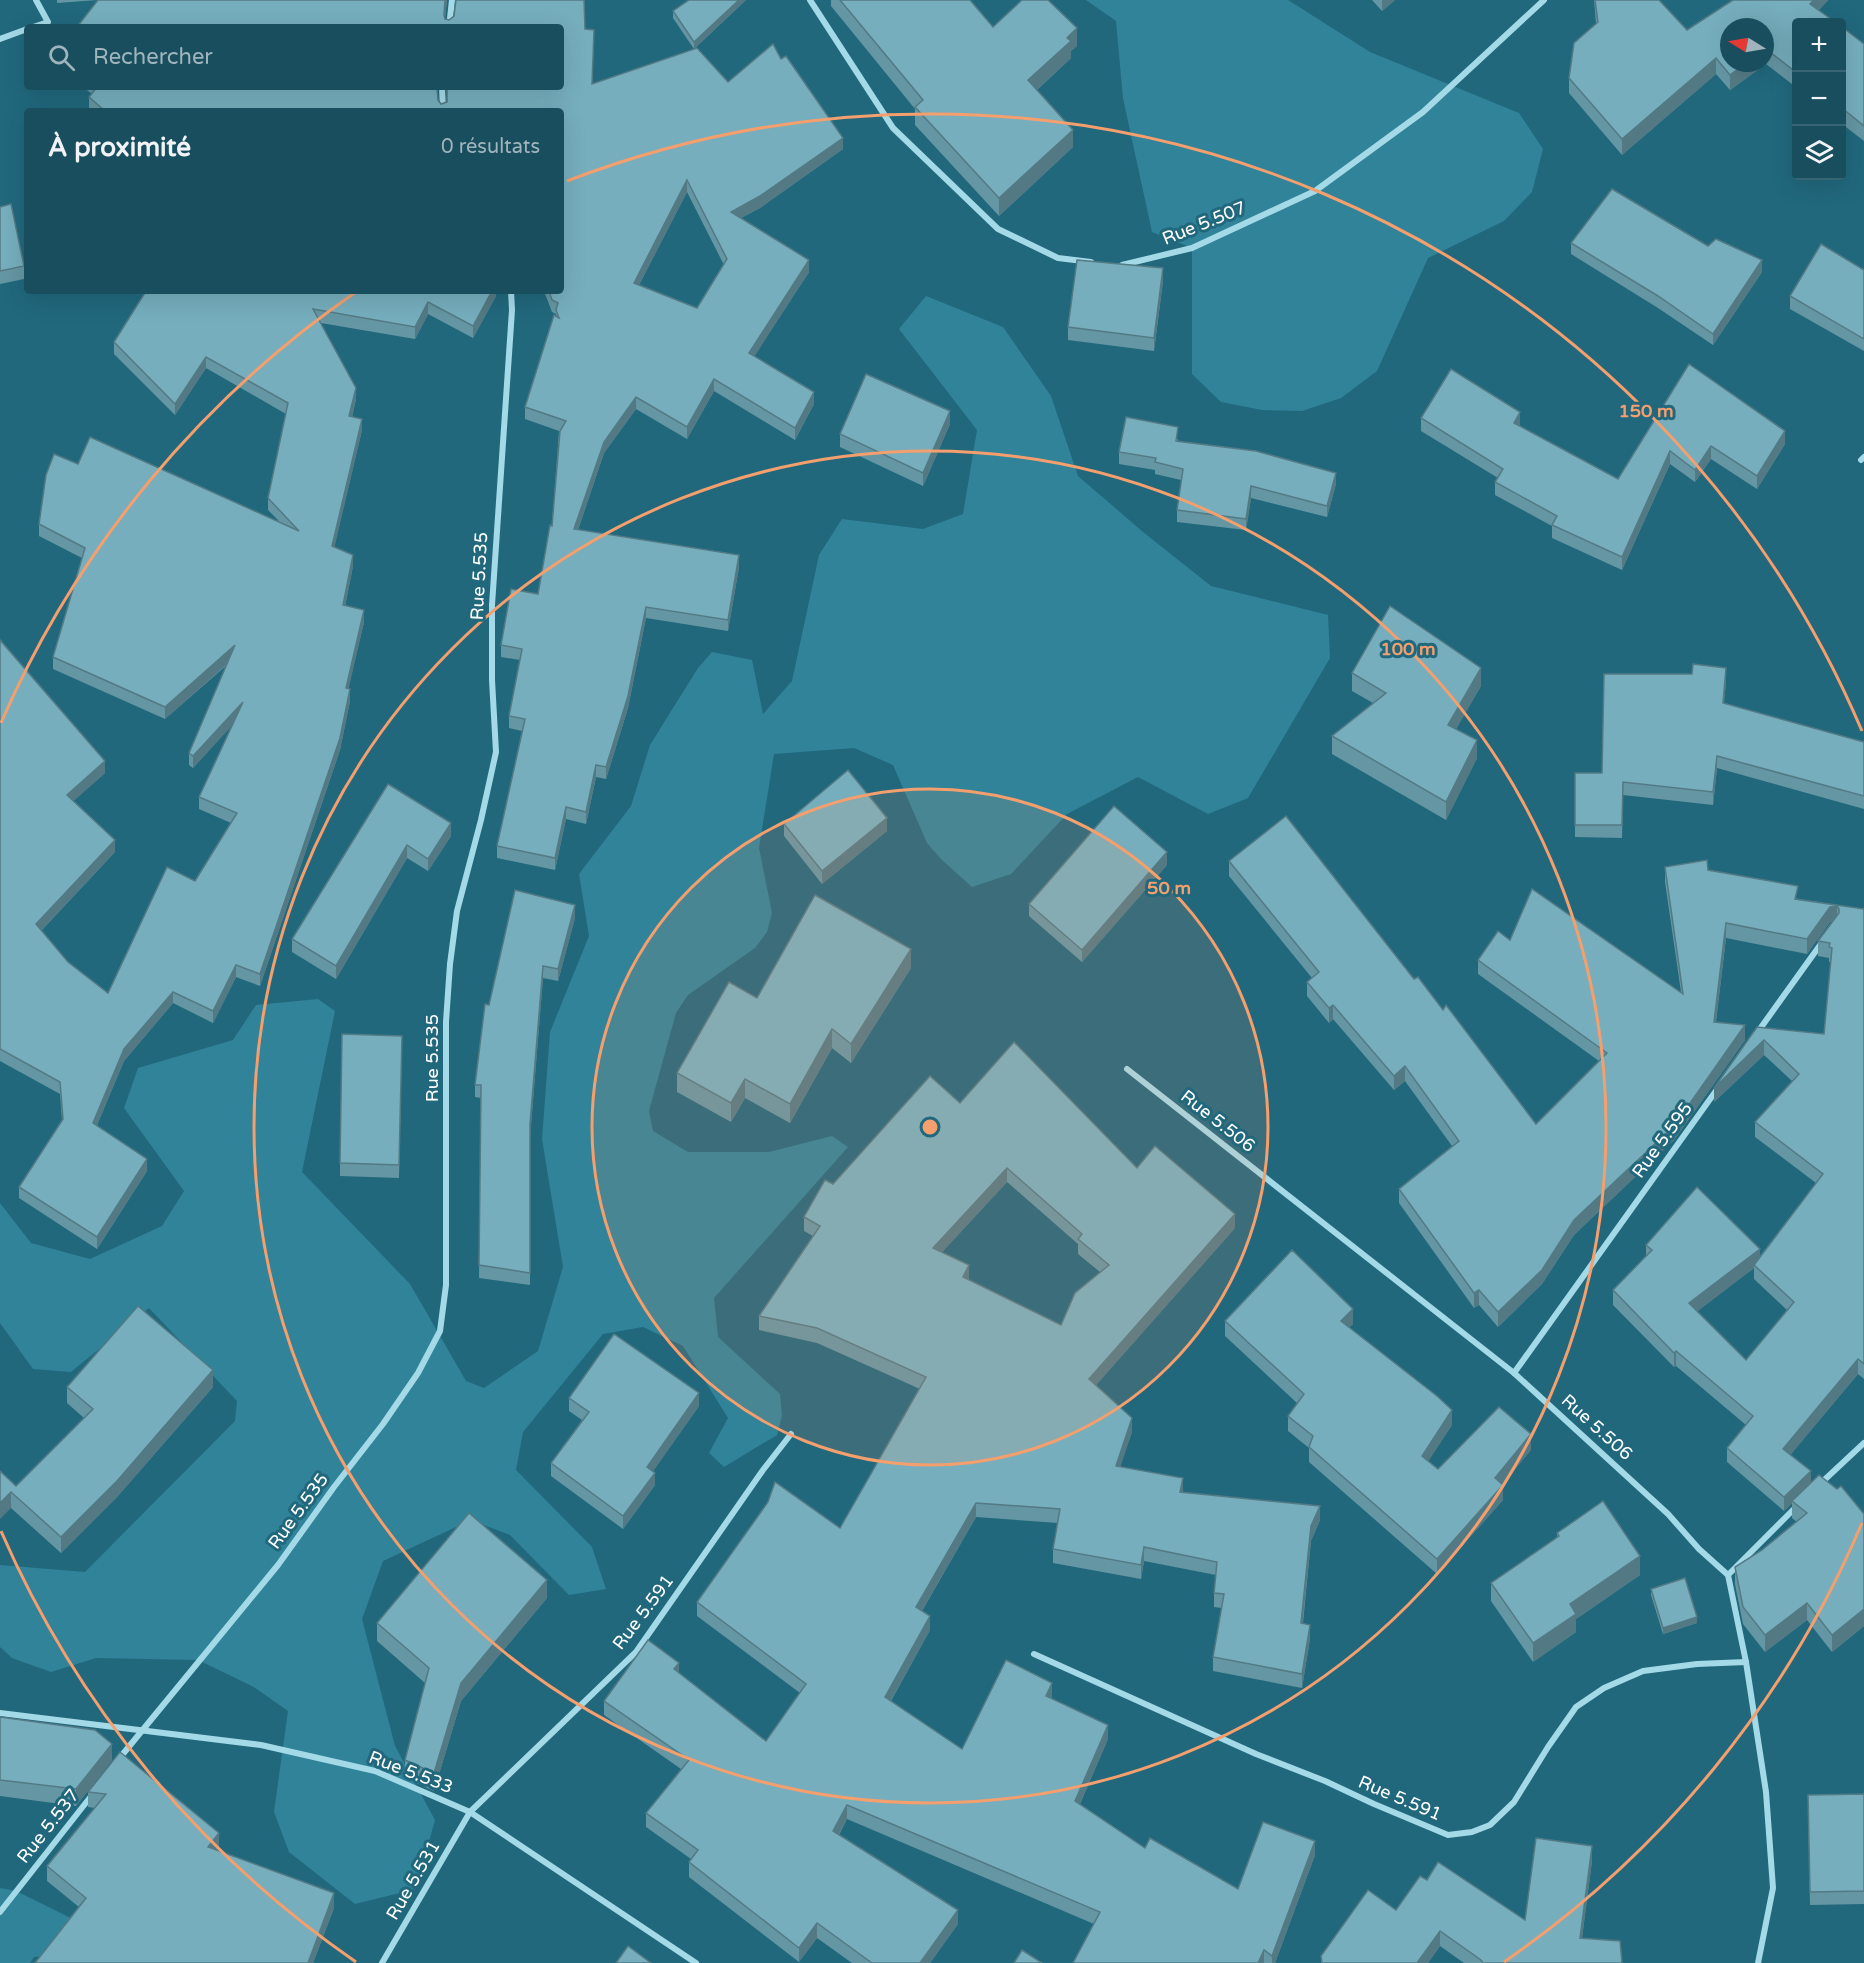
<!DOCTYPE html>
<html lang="fr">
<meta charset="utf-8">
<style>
:root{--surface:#194e5e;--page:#225564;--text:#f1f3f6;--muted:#9fb4bc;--line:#376573}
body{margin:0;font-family:"Varela Round",sans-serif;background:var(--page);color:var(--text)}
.controls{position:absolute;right:18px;top:18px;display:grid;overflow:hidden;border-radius:6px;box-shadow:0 6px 24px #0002}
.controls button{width:54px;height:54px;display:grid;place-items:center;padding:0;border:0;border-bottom:2px solid var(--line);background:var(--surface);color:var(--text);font:30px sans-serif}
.compass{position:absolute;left:1720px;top:18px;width:54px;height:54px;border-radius:50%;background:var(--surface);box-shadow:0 6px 24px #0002;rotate:281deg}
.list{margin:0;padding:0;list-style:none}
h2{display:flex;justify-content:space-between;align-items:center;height:78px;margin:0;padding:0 24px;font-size:26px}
h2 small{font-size:20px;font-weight:400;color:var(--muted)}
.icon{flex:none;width:33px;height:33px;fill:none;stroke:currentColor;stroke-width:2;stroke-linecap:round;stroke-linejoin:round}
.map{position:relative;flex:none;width:1864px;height:1963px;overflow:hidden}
.search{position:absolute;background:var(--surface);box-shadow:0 6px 24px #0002;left:24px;top:24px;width:540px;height:66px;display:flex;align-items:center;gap:15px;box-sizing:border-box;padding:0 21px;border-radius:6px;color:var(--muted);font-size:22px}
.panel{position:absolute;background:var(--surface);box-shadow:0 6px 24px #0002;left:24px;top:108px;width:540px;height:186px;border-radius:6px}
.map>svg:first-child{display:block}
.green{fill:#318399}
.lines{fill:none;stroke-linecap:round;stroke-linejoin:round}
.street{stroke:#a4d9e7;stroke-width:6}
.wall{fill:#6596a3;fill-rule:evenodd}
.shaded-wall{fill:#537a84}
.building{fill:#76aebd;stroke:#537a84;stroke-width:1.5;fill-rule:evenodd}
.ring{fill:none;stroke:#f49f6d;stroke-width:3}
.labels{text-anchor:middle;stroke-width:6;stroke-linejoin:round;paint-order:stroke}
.street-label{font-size:18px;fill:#fff;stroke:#21687d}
.centre{fill:#f49f6d;stroke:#21687d;stroke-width:3}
.ring-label{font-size:18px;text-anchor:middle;font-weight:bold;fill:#f49f6d;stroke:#21687d;stroke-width:6;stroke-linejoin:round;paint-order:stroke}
</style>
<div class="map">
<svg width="1864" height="1963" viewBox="0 0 1864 1963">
<rect width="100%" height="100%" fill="#21687d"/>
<g class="green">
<polygon points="1086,0 1288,0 1370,52 1519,113 1543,149 1532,192 1504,221 1428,258 1377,371 1341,398 1302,411 1262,410 1221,402 1192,374 1192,248 1152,232 1123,98 1116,21"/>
<polygon points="926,296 1003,327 1051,396 1078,476 1143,532 1211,586 1328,615 1330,658 1248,798 1208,814 1138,777 1067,814 1011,874 972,887 941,859 927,843 893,765 854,748 774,754 759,848 772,913 767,932 755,948 688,995 676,1013 649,1111 653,1131 688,1152 769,1152 832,1136 848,1147 714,1298 718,1337 780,1394 782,1416 777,1435 724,1467 709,1453 728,1418 683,1346 643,1327 603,1334 523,1432 516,1470 592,1547 606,1589 569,1595 510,1535 471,1520 383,1561 362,1619 395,1746 435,1820 416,1889 355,1904 289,1852 274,1812 288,1711 254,1687 198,1660 96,1658 51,1672 12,1658 0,1647 0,1565 85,1572 235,1421 237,1401 149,1308 71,1372 33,1369 0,1323 0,1203 31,1243 90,1259 162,1226 184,1191 124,1108 138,1068 233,1040 256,1005 318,999 335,1011 302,1172 410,1284 466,1381 484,1388 538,1351 563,1267 542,1139 550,1032 589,936 579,874 631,806 650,745 698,668 712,652 752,660 763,714 792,681 819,555 842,519 923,529 963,514 977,430 899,329"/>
<polygon points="0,1888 16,1891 91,1928 63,1954 34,1957 30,1963 0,1963"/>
</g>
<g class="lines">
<g class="street">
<polyline points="810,0 893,128 998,229 1058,258 1091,262"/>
<polyline points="33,27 48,22 36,0"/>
<polyline points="449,27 452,0"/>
<polyline points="0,39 27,29"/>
<polyline points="442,87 443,111"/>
<polyline points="1122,265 1192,248 1315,191 1423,112 1544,0"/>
<polyline points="1861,460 1864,457"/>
<polyline points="1757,1033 1823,941"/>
<polyline points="1127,1069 1514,1373 1668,1514 1699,1549 1728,1575 1746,1662 1766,1792 1773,1888 1758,1963"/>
<polyline points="1514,1373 1718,1088"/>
<polyline points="1820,1484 1864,1443"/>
<polyline points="1728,1575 1798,1505"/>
<polyline points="1034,1654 1256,1754 1325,1781 1374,1804 1448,1835 1472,1832 1490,1825 1514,1802 1548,1747 1576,1707 1604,1688 1643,1671 1697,1664 1746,1662"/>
<polyline points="0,1713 261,1745 375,1771 470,1812 696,1963"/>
<polyline points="118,1760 278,1565 334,1487 383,1424 418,1373 440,1331 446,1285 446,1022 450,964 457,911 481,820 496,752 492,680 492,605 512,310 511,291"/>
<polyline points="0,1912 92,1795"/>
<polyline points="382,1963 470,1812 636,1652 763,1470 791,1434"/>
</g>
</g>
<g class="wall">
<path d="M 57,0 L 447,0 L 445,18 L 445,19 L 449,20 L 585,29 L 594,41 L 592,84 L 728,82 L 781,59 L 843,149 L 760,208 L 741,218 L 809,272 L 754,356 L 814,404 L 795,440 L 714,391 L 687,439 L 636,409 L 604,453 L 578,530 L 739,567 L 728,631 L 646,618 L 628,708 L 606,779 L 596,777 L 586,824 L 566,819 L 555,870 L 497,858 L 497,846 L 522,731 L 509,728 L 509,716 L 520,660 L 501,657 L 501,645 L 538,594 L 552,526 L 559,431 L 525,419 L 525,407 L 556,316 L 556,314 L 552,312 L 544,291 L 561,291 L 561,111 L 91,111 L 89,109 L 89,97 L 92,94 L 83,87 L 437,87 L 438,100 L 441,104 L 561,87 L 98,0 L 57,3 ZM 687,192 L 724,265 L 697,308 L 639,285 Z"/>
<polygon points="746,0 694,49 673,18 673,11"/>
<polygon points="831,0 970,0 993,27 1077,46 1071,51 1071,58 1037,90 1073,147 999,216 915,125 915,109 831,6"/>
<polygon points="1372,0 1395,0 1382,11"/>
<polygon points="1594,0 1659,0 1687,30 1733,0 1828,0 1819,10 1797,22 1797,88 1766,64 1730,90 1716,74 1622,155 1569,93 1569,78 1596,23"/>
<polygon points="1842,27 1864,44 1864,141 1842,124"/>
<polygon points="0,207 24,266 24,279 0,284"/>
<polygon points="1571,243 1708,246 1762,272 1713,345 1658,308 1571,254"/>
<polygon points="1864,270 1864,351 1790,309 1790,296"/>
<polygon points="1163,281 1154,351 1068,340 1068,327"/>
<polygon points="146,291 496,291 496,296 473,338 428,314 415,339 321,323 356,399 352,417 362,430 334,547 353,566 345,606 364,622 348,689 350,701 340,750 260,986 236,977 213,1023 173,1003 124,1061 97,1125 147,1171 97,1249 19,1198 19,1187 62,1120 60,1094 0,1061 0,640 105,773 73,801 115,852 41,931 68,962 108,993 195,881 231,823 199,809 199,797 232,725 193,768 189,765 189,753 227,665 165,719 53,669 53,657 82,558 39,536 39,524 78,464 279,521 268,510 268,498 286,414 206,368 175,415 114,354 114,342"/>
<polygon points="1689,364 1785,444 1757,489 1711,459 1695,482 1670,464 1622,570 1552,538 1552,526 1495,495 1495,482 1498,478 1421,431 1421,418 1520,425 1520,426 1618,479"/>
<polygon points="950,424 923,486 840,447 840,434"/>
<polygon points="1178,439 1178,441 1336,484 1327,517 1251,498 1246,530 1177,522 1177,510 1181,480 1155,474 1155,470 1119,464 1119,452"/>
<polygon points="1352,673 1481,686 1456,729 1477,758 1446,820 1332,754 1332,736 1373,703 1352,691"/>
<polygon points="1726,680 1724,703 1864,742 1864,809 1717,768 1713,805 1623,795 1622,838 1575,837 1575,773 1602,773"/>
<polygon points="388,784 451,836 428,871 407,858 336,979 292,952 292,939"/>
<polygon points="784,824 887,831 822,884 784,836"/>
<path d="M 1229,861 L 1414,979 L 1443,1010 L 1536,1124 L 1599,1061 L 1478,974 L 1478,960 L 1510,940 L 1681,992 L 1665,882 L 1665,867 L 1708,870 L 1798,899 L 1864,909 L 1864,1379 L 1858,1374 L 1790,1455 L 1811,1483 L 1864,1514 L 1864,1626 L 1832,1652 L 1807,1620 L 1765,1652 L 1743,1624 L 1735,1584 L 1735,1567 L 1762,1550 L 1797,1522 L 1792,1518 L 1792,1503 L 1784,1511 L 1727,1462 L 1727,1448 L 1746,1425 L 1676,1366 L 1674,1367 L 1613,1305 L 1613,1290 L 1646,1256 L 1646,1245 L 1760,1256 L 1816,1183 L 1755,1137 L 1755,1122 L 1792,1081 L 1764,1055 L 1714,1102 L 1757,1027 L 1824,1034 L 1831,962 L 1829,962 L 1829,958 L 1818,956 L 1818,941 L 1833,921 L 1830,922 L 1807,954 L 1726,938 L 1716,1022 L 1745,1040 L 1674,1140 L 1574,1235 L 1542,1284 L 1498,1327 L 1479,1305 L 1474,1308 L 1399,1203 L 1399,1189 L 1452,1146 L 1405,1081 L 1394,1090 L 1333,1019 L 1329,1023 L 1307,996 L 1307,982 L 1312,978 L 1229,876 ZM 1754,1268 L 1754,1279 L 1787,1310 L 1746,1360 L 1697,1311 Z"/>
<polygon points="1167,865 1082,962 1029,916 1029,904"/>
<polygon points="575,918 558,981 543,978 530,1137 530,1285 479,1278 481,1098 475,1097 475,1085 489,1005"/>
<polygon points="911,968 851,1063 832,1048 790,1123 745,1098 731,1122 677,1092 677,1073 757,998"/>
<polygon points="402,1036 399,1178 340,1176 340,1163"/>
<path d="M 960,1103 L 1137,1168 L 1235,1228 L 1096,1385 L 1132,1432 L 1120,1466 L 1183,1492 L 1320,1520 L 1311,1541 L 1303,1623 L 1310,1639 L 1302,1688 L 1213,1671 L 1213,1657 L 1222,1608 L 1214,1607 L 1214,1593 L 1216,1575 L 1144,1561 L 1141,1579 L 1053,1563 L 1053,1549 L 1058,1523 L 976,1517 L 922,1611 L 930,1630 L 891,1701 L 962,1749 L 1052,1697 L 1052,1699 L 1108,1739 L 1080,1804 L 1145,1848 L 1238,1889 L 1315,1855 L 1275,1963 L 1073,1963 L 1094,1924 L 847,1819 L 839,1835 L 958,1924 L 930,1963 L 852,1963 L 817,1938 L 799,1962 L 689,1877 L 689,1862 L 691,1859 L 646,1827 L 646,1813 L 681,1769 L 604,1715 L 604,1701 L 679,1673 L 766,1741 L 800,1693 L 697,1616 L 697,1602 L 840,1528 L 920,1389 L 817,1343 L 759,1330 L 759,1316 L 813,1236 L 804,1231 L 804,1217 L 833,1184 ZM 1007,1182 L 1078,1244 L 1078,1254 L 1100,1272 L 1061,1325 L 968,1280 L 969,1279 L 942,1252 Z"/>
<polygon points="1225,1321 1353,1324 1349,1327 1452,1425 1428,1461 1438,1469 1531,1450 1502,1484 1503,1500 1437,1574 1309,1462 1309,1448 1288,1431 1288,1416 1297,1403 1225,1336"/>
<polygon points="67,1387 213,1387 117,1497 61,1553 11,1508 0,1471 16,1486 84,1418 67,1403"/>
<polygon points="569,1398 699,1406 653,1471 655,1485 623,1529 551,1476 551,1463 582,1420 569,1411"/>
<polygon points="1557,1533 1640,1575 1576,1619 1576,1632 1533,1662 1491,1601 1491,1583 1557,1538"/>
<polygon points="1651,1589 1697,1623 1663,1634 1651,1595"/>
<polygon points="547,1598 461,1701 434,1791 405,1778 405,1760 425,1683 377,1641 377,1623"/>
<polygon points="0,1717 112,1760 76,1806 0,1796"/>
<polygon points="120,1752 219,1848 217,1850 334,1908 313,1963 35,1963 79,1907 47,1881 47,1866 95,1808 88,1807 88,1792"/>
<polygon points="1864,1794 1864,1904 1810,1905 1808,1795"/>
<polygon points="1592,1861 1582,1938 1622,1963 1464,1963 1440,1946 1428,1963 1321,1963 1321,1956 1396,1910 1427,1880 1525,1920"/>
</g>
<g class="shaded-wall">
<polygon points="445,0 447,0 444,27 444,15"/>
<polygon points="739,0 746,0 694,49 694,42"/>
<polygon points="1382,0 1395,0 1382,11"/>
<polygon points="1814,0 1828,0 1810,19 1810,4"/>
<polygon points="1077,28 1077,46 1071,51 1071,58 1028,98 1028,80"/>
<polygon points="1766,49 1766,64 1730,90 1730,75 1746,63 1765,63 1765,50"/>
<polygon points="1716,58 1716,74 1622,155 1622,139"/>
<polygon points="1073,130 1073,147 999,216 999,198"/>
<polygon points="843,138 843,149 760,208 731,223 731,212"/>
<polygon points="687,180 687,192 634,295 634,283"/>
<polygon points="809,260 809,272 749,365 749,353"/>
<polygon points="1762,260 1762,272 1713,345 1713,334"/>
<polygon points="1163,268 1163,281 1154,351 1154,338"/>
<polygon points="492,291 496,291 496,296 473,338 473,326"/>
<polygon points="428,302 428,314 415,339 415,327"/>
<polygon points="206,357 206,368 175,415 175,404"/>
<polygon points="714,379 714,391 687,439 687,427"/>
<polygon points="356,388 356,399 349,428 349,416"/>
<polygon points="814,392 814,404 795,440 795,428"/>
<polygon points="636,397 636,409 604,453 574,541 574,529 604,442"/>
<polygon points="950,411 950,424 923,486 923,473"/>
<polygon points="1520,412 1520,425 1514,436 1514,423"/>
<polygon points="362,419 362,430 332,558 332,546"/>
<polygon points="1785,431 1785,444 1757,489 1757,476"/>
<polygon points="1711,446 1711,459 1695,482 1695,470"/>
<polygon points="1670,451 1670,464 1622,570 1622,557"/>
<polygon points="1336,473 1336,484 1327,517 1327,506"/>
<polygon points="1251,486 1251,498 1246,530 1246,519"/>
<polygon points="353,555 353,566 343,617 343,605"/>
<polygon points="739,555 739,567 728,631 728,620"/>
<polygon points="646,607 646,618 628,708 606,779 606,767"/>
<polygon points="364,610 364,622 346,700 346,688"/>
<polygon points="235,645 235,657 165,719 165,707"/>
<polygon points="1481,668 1481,686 1448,743 1448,725"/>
<polygon points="1726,668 1726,680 1723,715 1723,703"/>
<polygon points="350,689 350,701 340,750 260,986 260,974"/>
<polygon points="243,702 243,714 193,768 193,756"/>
<polygon points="1477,740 1477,758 1446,820 1446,802"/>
<polygon points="1717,756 1717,768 1713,805 1713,792"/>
<polygon points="105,761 105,773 67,807 67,795"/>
<polygon points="596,765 596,777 586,824 586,812"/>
<polygon points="566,807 566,819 555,870 555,858"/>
<polygon points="887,818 887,831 822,884 822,871"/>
<polygon points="451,823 451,836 428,871 428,859"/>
<polygon points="115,840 115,852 36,936 36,924"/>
<polygon points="407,845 407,858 336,979 336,966"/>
<polygon points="1167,852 1167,865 1082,962 1082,950"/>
<polygon points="575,905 575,918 558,981 558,969"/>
<polygon points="1837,906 1837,920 1830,922 1807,954 1807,939 1830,907"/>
<polygon points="1726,923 1726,938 1714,1036 1714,1022"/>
<polygon points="911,949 911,968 851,1063 851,1044"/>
<polygon points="236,965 236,977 213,1023 213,1011"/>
<polygon points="543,966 543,978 530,1137 530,1124"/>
<polygon points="173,992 173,1003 124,1061 93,1135 93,1123 124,1049"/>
<polygon points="1333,1005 1333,1019 1329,1023 1329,1008"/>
<polygon points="1745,1025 1745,1040 1674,1140 1574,1235 1542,1284 1498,1327 1498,1312 1574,1220"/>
<polygon points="832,1029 832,1048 790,1123 790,1104"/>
<polygon points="1764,1040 1764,1055 1714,1102 1714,1088"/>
<polygon points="1405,1066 1405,1081 1394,1090 1394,1076"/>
<polygon points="745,1079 745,1098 731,1122 731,1103"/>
<polygon points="147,1159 147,1171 97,1249 97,1237"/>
<polygon points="1007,1168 1007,1182 933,1262 933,1248"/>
<polygon points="1235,1214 1235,1228 1089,1393 1089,1379"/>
<polygon points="1760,1249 1760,1263 1754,1265 1754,1268 1689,1318 1689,1303"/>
<polygon points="969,1265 969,1279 963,1291 963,1277"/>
<polygon points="1479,1290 1479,1305 1474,1308 1474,1293"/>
<polygon points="1353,1309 1353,1324 1341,1336 1341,1321"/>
<polygon points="1676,1351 1676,1366 1674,1367 1674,1353"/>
<polygon points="1858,1359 1858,1374 1783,1464 1783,1449"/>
<polygon points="213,1370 213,1387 117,1497 61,1553 61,1537"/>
<polygon points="699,1393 699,1406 647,1480 647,1467"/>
<polygon points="1452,1410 1452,1425 1422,1471 1422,1456"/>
<polygon points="1132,1418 1132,1432 1116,1480 1116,1466"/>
<polygon points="1531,1434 1531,1450 1495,1493 1495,1478"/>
<polygon points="1811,1471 1811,1486 1792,1501 1792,1503 1784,1511 1784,1497"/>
<polygon points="655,1473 655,1485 623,1529 623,1516"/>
<polygon points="1183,1478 1183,1492 1180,1492"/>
<polygon points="1503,1485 1503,1500 1437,1574 1437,1559"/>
<polygon points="11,1492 11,1508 0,1519 0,1503"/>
<polygon points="976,1503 976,1517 916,1621 916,1607"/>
<polygon points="1320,1506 1320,1520 1311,1541 1301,1637 1301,1623 1311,1526"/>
<polygon points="1144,1547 1144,1561 1141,1579 1141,1565"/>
<polygon points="1640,1556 1640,1575 1576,1619 1576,1632 1533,1662 1533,1643 1570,1604"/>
<polygon points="547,1580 547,1598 461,1701 434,1791 434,1773 461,1683"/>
<polygon points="1807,1603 1807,1620 1765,1652 1765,1635"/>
<polygon points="1864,1609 1864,1626 1832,1652 1832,1635"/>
<polygon points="930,1616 930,1630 885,1711 885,1697"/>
<polygon points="1697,1617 1697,1623 1663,1634 1663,1628"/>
<polygon points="1310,1625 1310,1639 1302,1688 1302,1674"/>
<polygon points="679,1663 679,1677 674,1669"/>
<polygon points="1052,1683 1052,1697 1046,1710 1046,1696"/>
<polygon points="1108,1725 1108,1739 1075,1815 1075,1801"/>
<polygon points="112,1744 112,1760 76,1806 76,1789"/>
<polygon points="847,1805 847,1819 833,1845 833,1831"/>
<polygon points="219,1833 219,1848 208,1862 208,1847"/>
<polygon points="1315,1841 1315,1855 1275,1963 1272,1963 1272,1956"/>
<polygon points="1592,1846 1592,1861 1580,1953 1580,1938"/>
<polygon points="334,1893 334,1908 313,1963 308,1963"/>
<polygon points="958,1910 958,1924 930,1963 920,1963"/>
<polygon points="817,1923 817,1938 799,1962 799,1948"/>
<polygon points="1440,1931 1440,1946 1428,1963 1417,1963"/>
<polygon points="1264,1950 1264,1963 1258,1963"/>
</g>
<g class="building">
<path d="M 98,0 L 445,0 L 444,15 L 445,19 L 449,20 L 454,16 L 456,0 L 584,0 L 585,29 L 594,30 L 592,84 L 697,48 L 728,82 L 773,44 L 781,59 L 786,56 L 843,138 L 760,196 L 731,212 L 809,260 L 749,353 L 814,392 L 795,428 L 714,379 L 687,427 L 636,397 L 604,442 L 574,529 L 739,555 L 728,620 L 646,607 L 628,696 L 606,767 L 596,765 L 586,812 L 566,807 L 555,858 L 497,846 L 525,719 L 509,716 L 522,649 L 501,645 L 511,589 L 538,594 L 550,525 L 552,526 L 560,431 L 566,421 L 525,407 L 554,315 L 559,318 L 556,310 L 558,303 L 552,300 L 549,291 L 561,291 L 561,111 L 105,111 L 89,97 L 97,87 L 437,87 L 438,100 L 441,104 L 447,102 L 447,87 L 561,87 L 561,27 L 77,27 ZM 687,180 L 727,259 L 697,308 L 634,283 Z"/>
<polygon points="689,0 739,0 694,42 673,11"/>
<polygon points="840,0 970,0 993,27 1022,0 1048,0 1077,28 1067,38 1071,41 1028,80 1073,130 999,198 915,107 923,100"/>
<polygon points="1595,0 1659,0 1687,30 1733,0 1814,0 1810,4 1835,22 1797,22 1797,73 1766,49 1765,50 1765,27 1729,27 1729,63 1746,63 1730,75 1716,58 1622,139 1569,78 1574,43 1598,22"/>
<polygon points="1842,27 1864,44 1864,126 1842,108"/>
<polygon points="1612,189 1708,246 1716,239 1762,260 1713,334 1658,296 1571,243"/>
<polygon points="11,204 24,266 0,271 0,207"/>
<polygon points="1821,244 1864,270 1864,339 1790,296"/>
<polygon points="1077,260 1163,268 1154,338 1068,327"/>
<polygon points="146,291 492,291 473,326 428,302 415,327 313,309 356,388 349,416 362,419 332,546 353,555 343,605 364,610 346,688 350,689 340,738 260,974 236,965 213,1011 173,992 124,1049 93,1123 147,1159 97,1237 19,1187 63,1119 60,1082 0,1049 0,640 105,761 67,795 115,840 36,924 68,962 108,993 167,867 195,881 237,813 199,797 243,702 193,756 189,753 235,645 165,707 53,657 85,548 39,524 46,475 54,454 78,464 90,437 299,531 268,498 288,403 206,357 175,404 114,342"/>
<polygon points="1689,364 1785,431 1757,476 1711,446 1695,470 1670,451 1622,557 1552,525 1557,516 1495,482 1503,469 1421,418 1451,369 1520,412 1514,423 1618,479"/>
<polygon points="866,374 950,411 923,473 840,434"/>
<polygon points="1126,417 1178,427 1176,441 1256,451 1336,473 1327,506 1251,486 1246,519 1177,510 1183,469 1155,462 1156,458 1119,452"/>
<polygon points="1390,606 1481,668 1448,725 1477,740 1446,802 1332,736 1386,693 1352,673"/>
<polygon points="1693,664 1726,668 1723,703 1864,742 1864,796 1717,756 1713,792 1623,782 1622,825 1575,825 1575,773 1602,773 1604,674 1692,674"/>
<polygon points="848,770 887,818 822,871 784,824"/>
<polygon points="388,784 451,823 428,859 407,845 336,966 292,939"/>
<polygon points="1114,806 1167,852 1082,950 1029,904"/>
<polygon points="1286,816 1414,979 1418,977 1443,1010 1446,1005 1536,1124 1607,1053 1478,960 1498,931 1510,940 1532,889 1683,994 1665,867 1707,860 1708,870 1798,886 1795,899 1864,909 1864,1364 1858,1359 1783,1449 1811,1471 1784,1497 1727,1448 1753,1416 1676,1351 1674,1353 1613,1290 1652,1250 1646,1245 1697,1187 1760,1249 1689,1303 1746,1360 1794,1302 1754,1265 1823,1174 1755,1122 1799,1074 1764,1040 1714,1088 1757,1027 1824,1034 1832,948 1829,947 1830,943 1818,941 1839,913 1839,909 1837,906 1830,907 1807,939 1726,923 1714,1022 1745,1025 1674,1126 1574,1220 1542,1270 1498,1312 1479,1290 1474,1293 1399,1189 1459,1141 1405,1066 1394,1076 1333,1005 1329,1008 1307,982 1319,972 1229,861"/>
<polygon points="515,890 575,905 558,969 543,966 530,1124 530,1273 479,1265 481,1085 475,1085 485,1004 489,1005"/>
<polygon points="815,895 911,949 851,1044 832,1029 790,1104 745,1079 731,1103 677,1073 729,982 757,998"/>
<polygon points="342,1034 402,1036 399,1165 340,1163"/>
<path d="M 1014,1042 L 1137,1168 L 1155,1146 L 1235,1214 L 1089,1379 L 1132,1418 L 1116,1466 L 1183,1478 L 1180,1492 L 1320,1506 L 1311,1526 L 1301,1623 L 1310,1625 L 1302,1674 L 1213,1657 L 1224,1594 L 1214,1593 L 1217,1562 L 1144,1547 L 1141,1565 L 1053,1549 L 1060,1509 L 976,1503 L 916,1607 L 930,1616 L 885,1697 L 962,1749 L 1006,1660 L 1052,1683 L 1046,1696 L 1108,1725 L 1075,1801 L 1145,1848 L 1150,1838 L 1238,1889 L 1263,1822 L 1315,1841 L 1272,1956 L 1264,1950 L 1258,1963 L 1073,1963 L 1100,1912 L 847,1805 L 833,1831 L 958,1910 L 920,1963 L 872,1963 L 817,1923 L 799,1948 L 689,1862 L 698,1850 L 646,1813 L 689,1760 L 604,1701 L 648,1640 L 679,1663 L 674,1669 L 766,1741 L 806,1684 L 697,1602 L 768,1502 L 775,1482 L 840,1528 L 926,1377 L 817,1328 L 759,1316 L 820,1226 L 804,1217 L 825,1180 L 833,1184 L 930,1076 L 960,1103 ZM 1007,1168 L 1082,1234 L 1078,1239 L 1109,1265 L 1075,1293 L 1061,1325 L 963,1277 L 969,1265 L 933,1248 Z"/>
<polygon points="1292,1250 1353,1309 1341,1321 1437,1396 1452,1410 1422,1456 1438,1469 1499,1407 1531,1434 1495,1478 1503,1485 1437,1559 1309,1447 1313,1436 1288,1416 1304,1394 1225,1321"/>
<polygon points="138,1306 213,1370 117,1481 61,1537 11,1492 0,1503 0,1471 16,1486 93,1409 67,1387"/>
<polygon points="614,1334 699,1393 647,1467 655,1473 623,1516 551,1463 589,1412 569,1398"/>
<polygon points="1819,1475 1837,1489 1841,1486 1864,1514 1864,1609 1832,1635 1807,1603 1765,1635 1743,1607 1735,1567 1762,1550 1807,1513 1792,1501"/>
<polygon points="1603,1501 1640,1556 1570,1604 1576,1614 1533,1643 1491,1583 1559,1536 1557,1533"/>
<polygon points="469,1513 547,1580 461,1683 434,1773 405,1760 429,1668 377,1623"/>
<polygon points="1685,1578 1697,1617 1663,1628 1651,1589"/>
<polygon points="0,1717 95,1730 112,1744 76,1789 0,1780"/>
<polygon points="120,1752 219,1833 208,1847 334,1893 308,1963 35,1963 86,1898 47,1866 106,1794 88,1792"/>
<polygon points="1864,1794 1864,1891 1810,1892 1808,1795"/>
<polygon points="1536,1838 1592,1846 1580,1938 1620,1941 1622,1963 1483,1963 1481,1960 1440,1931 1417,1963 1322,1963 1321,1956 1368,1890 1396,1910 1420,1876 1427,1880 1438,1862 1525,1920"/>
<polygon points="628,1946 651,1963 616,1963"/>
<polygon points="1022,1950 1042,1963 1014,1963"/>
</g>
<circle cx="930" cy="1127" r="338" fill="#f49f6d" fill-opacity=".12"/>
<g class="ring">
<circle cx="930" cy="1127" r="338"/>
<circle cx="930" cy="1127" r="676"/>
<path d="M1862 1523A1013 1013 0 0 1 1504 1962M356 1962A1013 1013 0 0 1 1 1531M1 723A1013 1013 0 0 1 356 292M567 181A1013 1013 0 0 1 1862 731"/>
</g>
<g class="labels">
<g class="street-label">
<text transform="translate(1204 223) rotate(-22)" y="6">Rue 5.507</text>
<text transform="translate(479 576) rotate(-87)" y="6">Rue 5.535</text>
<text transform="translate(432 1058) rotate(-90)" y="6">Rue 5.535</text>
<text transform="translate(1218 1121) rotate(38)" y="6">Rue 5.506</text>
<text transform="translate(1662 1140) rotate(-54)" y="6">Rue 5.595</text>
<text transform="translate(1597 1427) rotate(42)" y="6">Rue 5.506</text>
<text transform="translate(298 1511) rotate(-54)" y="6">Rue 5.535</text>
<text transform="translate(643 1612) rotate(-53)" y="6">Rue 5.591</text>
<text transform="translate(411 1772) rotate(21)" y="6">Rue 5.533</text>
<text transform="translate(1400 1798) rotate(23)" y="6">Rue 5.591</text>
<text transform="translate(48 1826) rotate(-52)" y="6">Rue 5.537</text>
<text transform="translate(413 1880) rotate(-60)" y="6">Rue 5.531</text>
</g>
</g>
<circle cx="930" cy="1127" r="9" class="centre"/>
<g class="ring-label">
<text x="1646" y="417">150 m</text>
<text x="1408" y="655">100 m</text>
<text x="1169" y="894">50 m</text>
</g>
</svg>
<div class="controls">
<button>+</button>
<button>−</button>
<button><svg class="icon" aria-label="layers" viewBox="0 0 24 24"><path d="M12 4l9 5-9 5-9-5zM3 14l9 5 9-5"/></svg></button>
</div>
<svg class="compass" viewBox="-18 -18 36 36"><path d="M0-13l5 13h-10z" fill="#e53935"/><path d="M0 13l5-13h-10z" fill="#9fb4bc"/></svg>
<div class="search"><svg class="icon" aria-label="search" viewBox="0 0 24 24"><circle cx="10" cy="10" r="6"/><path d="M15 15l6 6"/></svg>Rechercher</div>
<section class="panel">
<h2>À proximité<small>0 résultats</small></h2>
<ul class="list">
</ul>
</section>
</div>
